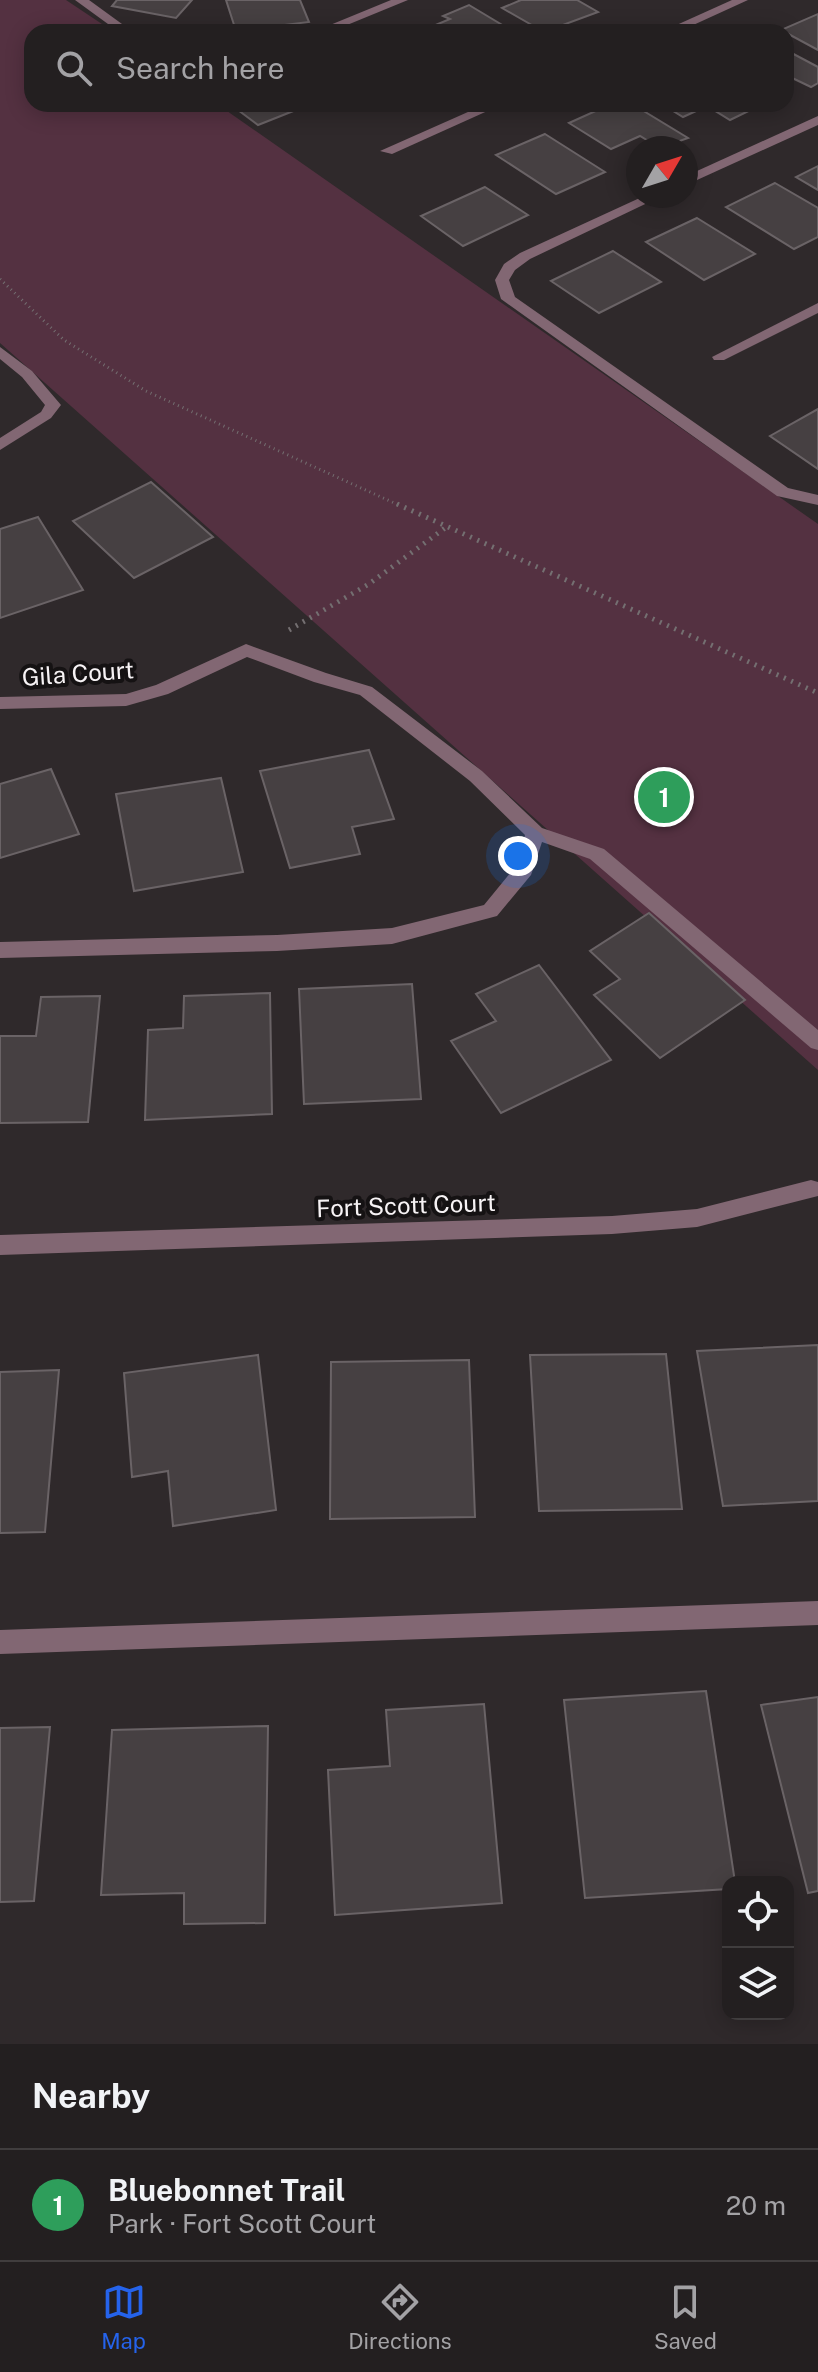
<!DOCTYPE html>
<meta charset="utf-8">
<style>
:root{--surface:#231f20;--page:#2b2729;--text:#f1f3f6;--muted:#a3a2a5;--line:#403d3e;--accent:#2563eb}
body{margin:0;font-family:"Public Sans",sans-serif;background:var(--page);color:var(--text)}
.controls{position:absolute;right:24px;bottom:24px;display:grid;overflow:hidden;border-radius:16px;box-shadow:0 4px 20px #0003}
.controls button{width:72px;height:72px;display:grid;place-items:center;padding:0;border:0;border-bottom:2px solid var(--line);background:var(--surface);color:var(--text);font:40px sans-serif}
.compass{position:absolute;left:626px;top:136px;width:72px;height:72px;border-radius:50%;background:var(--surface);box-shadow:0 4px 20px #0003;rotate:51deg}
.you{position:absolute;left:518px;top:856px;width:28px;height:28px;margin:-20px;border:6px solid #fff;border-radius:50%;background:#1a73e8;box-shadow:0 0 0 12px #1a73e833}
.badge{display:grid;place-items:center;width:52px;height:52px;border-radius:50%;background:var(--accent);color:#fff;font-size:26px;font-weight:700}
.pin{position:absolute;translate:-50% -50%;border:4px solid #fff;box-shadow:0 2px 8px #0006}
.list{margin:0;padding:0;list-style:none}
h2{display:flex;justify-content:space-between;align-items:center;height:104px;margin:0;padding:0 32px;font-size:34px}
h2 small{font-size:26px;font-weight:400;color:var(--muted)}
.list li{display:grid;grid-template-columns:52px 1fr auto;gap:24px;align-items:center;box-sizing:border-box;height:112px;padding:0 32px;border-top:2px solid var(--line)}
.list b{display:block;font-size:30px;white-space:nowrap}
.list p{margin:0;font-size:26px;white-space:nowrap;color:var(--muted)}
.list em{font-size:26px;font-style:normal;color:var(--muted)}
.icon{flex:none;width:44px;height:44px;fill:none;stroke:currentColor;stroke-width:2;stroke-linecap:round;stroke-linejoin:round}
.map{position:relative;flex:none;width:818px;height:2044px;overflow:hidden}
.search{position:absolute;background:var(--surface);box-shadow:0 4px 20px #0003;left:24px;right:24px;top:24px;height:88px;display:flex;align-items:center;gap:20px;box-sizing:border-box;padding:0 28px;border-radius:24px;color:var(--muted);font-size:30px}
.sheet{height:216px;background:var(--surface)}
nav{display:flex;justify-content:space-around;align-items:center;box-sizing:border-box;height:112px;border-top:2px solid var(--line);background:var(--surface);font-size:22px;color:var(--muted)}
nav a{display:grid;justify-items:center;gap:4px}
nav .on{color:var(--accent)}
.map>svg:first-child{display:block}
.green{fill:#543141}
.building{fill:#464042;stroke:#6a6366;stroke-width:2}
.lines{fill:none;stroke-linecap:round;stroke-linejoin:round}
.path-far1{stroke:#746f71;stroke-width:3;stroke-dasharray:1 4;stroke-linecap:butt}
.path{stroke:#746f71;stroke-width:5;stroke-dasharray:2 6;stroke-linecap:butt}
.minor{fill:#826773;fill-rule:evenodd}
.labels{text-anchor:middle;stroke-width:8;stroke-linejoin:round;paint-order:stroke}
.street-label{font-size:24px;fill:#f7f3f5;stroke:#151213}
</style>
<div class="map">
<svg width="818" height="2044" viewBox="0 0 818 2044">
<rect width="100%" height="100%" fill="#2f292b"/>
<polygon class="green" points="0,0 66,0 114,32 32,32 32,104 217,104 818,524 818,1070 0,343"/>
<g class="building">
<polygon points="117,0 192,0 176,18 112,6"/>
<polygon points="226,0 300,0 309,22 236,31"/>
<polygon points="521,0 577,0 598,12 544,32 502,8"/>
<polygon points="469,5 514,32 419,32 450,19 443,16"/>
<polygon points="818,14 818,50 781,30"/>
<polygon points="786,50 818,67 818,83 811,87 786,75"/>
<polygon points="230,104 311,104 258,125"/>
<polygon points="611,104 632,104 688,138 660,148 640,136 611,149 569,123"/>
<polygon points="662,104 759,104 761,105 730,120 707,106 683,117"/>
<polygon points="545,134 605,172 556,194 496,155"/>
<polygon points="818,166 818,190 796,177"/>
<polygon points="775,183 818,208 818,237 794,249 726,207"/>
<polygon points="485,187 528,215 463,246 421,216"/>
<polygon points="697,218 755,254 704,280 646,242"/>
<polygon points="613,251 661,282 599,313 551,281"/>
<polygon points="818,409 818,469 770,436"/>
<polygon points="151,482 213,537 134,578 73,521"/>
<polygon points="38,517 83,590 0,618 0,529"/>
<polygon points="369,750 394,819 352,827 360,854 290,868 260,771"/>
<polygon points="51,769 79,834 0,858 0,784"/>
<polygon points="221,778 243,872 134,891 116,794"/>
<polygon points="649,913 745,1000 660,1058 594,995 620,979 590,951"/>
<polygon points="539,965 611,1060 501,1113 451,1041 496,1021 476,994"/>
<polygon points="412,984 421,1099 304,1104 299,989"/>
<polygon points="270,993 272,1114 145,1120 148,1030 183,1028 184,996"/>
<polygon points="100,996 88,1122 0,1123 0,1036 36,1036 41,997"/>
<polygon points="818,1345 818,1501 723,1506 697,1351"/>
<polygon points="666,1354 682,1509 539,1511 530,1355"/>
<polygon points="258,1355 276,1510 173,1526 168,1471 132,1477 124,1373"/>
<polygon points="469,1360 475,1517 330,1519 331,1362"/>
<polygon points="59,1370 45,1532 0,1533 0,1372"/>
<polygon points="706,1691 735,1882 728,1882 728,1889 585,1898 564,1700"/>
<polygon points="818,1697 818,1891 808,1893 761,1705"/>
<polygon points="484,1704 502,1903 335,1915 328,1770 390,1766 386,1710"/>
<polygon points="268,1726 265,1923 184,1924 184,1893 101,1895 112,1730"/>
<polygon points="50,1727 34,1901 0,1902 0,1728"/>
</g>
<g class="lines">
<polyline class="path-far1" points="0,279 64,340 146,391 401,506"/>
<g class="path">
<polyline points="397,504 818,693"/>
<polyline points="289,630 369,584 445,528"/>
</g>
<g class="minor">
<polygon points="75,0 89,0 133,32 119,32"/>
<polygon points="391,0 408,0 330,32 313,32"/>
<polygon points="732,0 748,0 678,32 661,32"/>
<polygon points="486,104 503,104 392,154 380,151"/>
<polygon points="818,116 818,125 686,185 686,176"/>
<polygon points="644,196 662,196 530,259 515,270 509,280 515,297 788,488 818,495 818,505 777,496 501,299 495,280 504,264 520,253"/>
<polygon points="818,303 818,313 724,360 714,360 712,357"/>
<polygon points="0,347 32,371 61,405 51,418 0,450 0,438 41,412 45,405 22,377 0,359"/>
<polygon points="246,644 326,673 372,687 482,771 542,828 604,849 818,1030 818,1050 811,1048 590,859 542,842 531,875 497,916 392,944 277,951 0,958 0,942 277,935 392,928 484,905 515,867 525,835 470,781 360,695 314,682 247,657 168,694 126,706 0,709 0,697 126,694 156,685"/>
<polygon points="811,1180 818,1182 818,1196 697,1227 612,1234 0,1255 0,1235 612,1216 697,1209"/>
<polygon points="818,1601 818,1625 0,1654 0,1630"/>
</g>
</g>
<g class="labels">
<g class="street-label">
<text transform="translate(78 674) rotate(-4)" y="8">Gila Court</text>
<text transform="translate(406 1206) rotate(-2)" y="8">Fort Scott Court</text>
</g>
</g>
</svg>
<div class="controls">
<button><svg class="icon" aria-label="locate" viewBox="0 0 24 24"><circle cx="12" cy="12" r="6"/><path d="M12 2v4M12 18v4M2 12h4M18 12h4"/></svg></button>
<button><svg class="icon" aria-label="layers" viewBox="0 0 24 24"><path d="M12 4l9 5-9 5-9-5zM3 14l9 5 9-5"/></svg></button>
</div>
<svg class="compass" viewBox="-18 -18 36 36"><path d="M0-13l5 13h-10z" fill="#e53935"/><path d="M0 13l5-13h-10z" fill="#a3a2a5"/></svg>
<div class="you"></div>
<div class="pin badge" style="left:664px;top:797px;background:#2e9e5b">1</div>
<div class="search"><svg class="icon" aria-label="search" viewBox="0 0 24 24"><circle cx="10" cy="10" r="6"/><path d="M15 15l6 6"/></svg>Search here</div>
</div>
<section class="sheet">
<h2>Nearby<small></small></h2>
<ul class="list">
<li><span class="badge" style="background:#2e9e5b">1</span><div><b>Bluebonnet Trail</b><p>Park · Fort Scott Court</p></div><em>20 m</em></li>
</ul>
</section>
<nav>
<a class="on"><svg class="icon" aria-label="map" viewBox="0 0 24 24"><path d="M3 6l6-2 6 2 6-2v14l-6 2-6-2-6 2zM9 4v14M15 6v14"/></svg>Map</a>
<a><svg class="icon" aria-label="directions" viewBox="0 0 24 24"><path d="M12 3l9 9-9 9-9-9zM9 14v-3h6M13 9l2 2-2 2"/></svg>Directions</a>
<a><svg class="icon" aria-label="saved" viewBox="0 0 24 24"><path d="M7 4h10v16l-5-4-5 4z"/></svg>Saved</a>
</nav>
